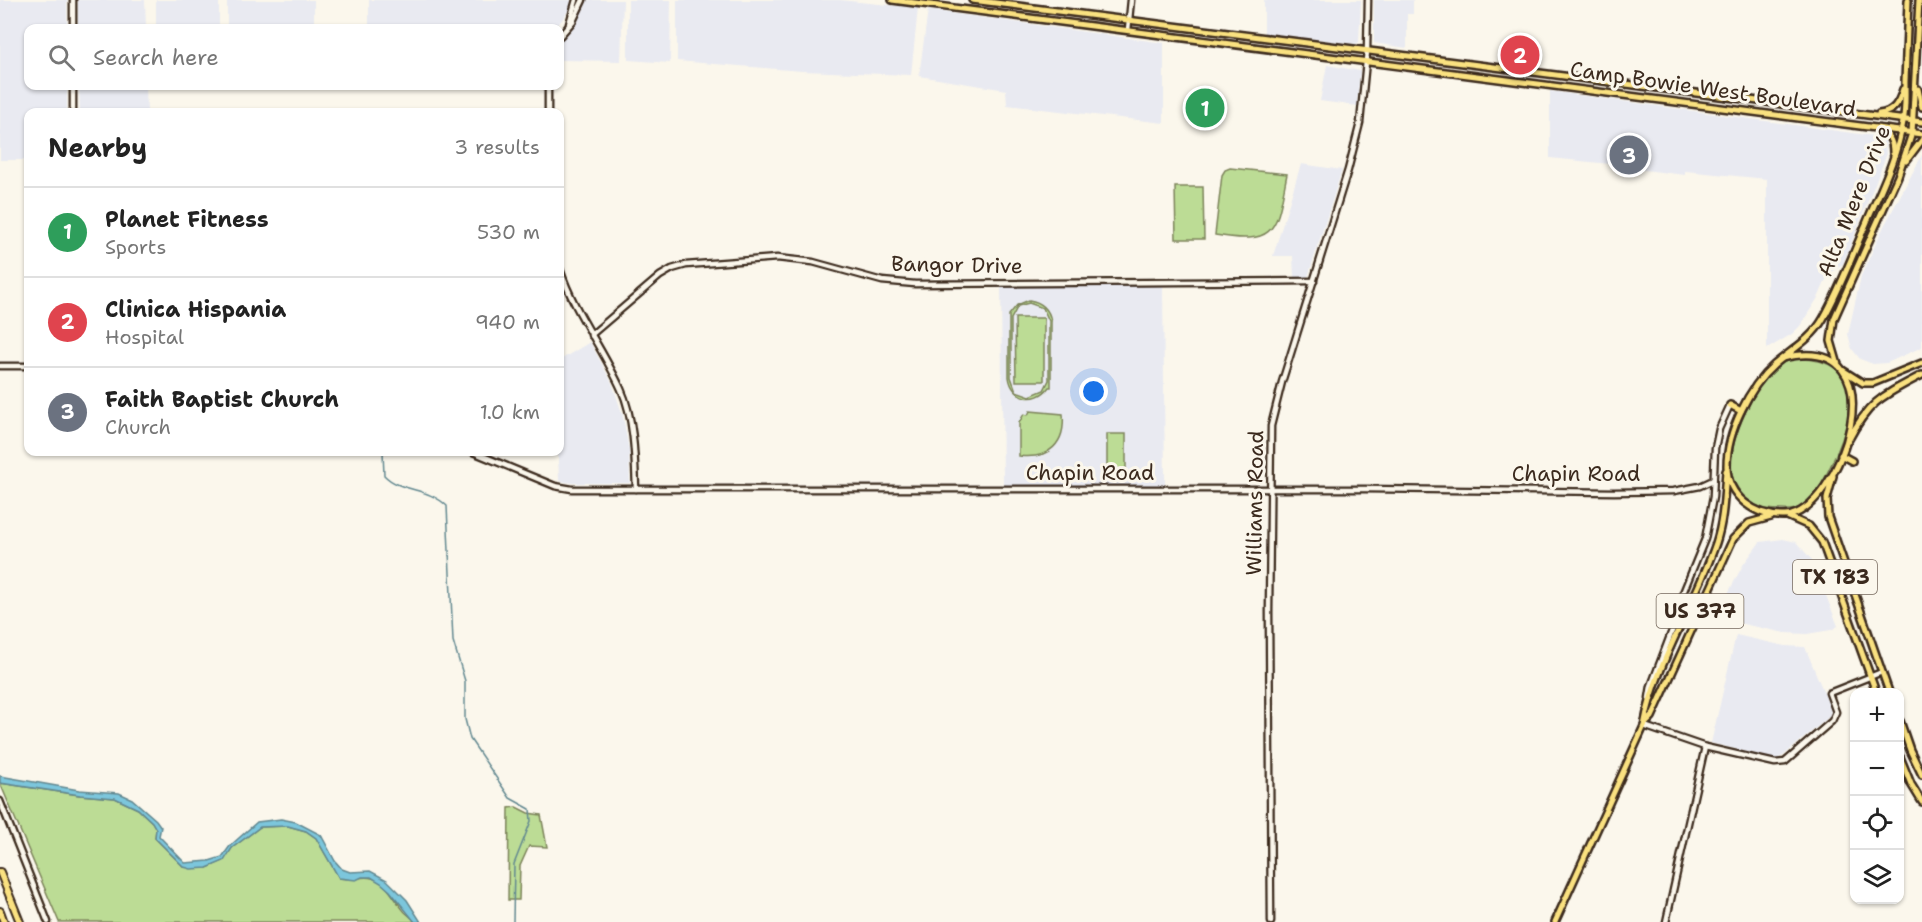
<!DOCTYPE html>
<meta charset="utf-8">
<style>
:root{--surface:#fff;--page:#f6f6f6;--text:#222;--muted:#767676;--line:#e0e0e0;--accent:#3b2a1e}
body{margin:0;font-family:"Shantell Sans",sans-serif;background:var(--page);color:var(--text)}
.controls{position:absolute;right:18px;bottom:18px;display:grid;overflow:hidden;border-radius:12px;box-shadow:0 2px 4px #0004}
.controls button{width:54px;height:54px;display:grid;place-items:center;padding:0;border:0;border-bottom:2px solid var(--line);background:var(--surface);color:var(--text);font:30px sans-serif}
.you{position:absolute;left:1094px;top:392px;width:21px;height:21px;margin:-15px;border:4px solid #fff;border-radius:50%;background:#1a73e8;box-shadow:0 0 0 9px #1a73e833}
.badge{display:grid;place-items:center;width:39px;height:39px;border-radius:50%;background:var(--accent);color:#fff;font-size:20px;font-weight:700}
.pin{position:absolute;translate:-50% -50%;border:3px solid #fff;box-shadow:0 2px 6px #0006}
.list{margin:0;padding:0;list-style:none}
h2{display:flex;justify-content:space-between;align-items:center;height:78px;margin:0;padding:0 24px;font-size:26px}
h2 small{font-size:20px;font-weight:400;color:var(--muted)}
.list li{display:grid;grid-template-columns:39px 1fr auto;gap:18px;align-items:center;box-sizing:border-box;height:90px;padding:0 24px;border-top:2px solid var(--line)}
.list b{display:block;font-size:22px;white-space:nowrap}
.list p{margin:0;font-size:20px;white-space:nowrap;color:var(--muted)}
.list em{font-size:20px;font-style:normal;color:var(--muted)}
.icon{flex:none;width:33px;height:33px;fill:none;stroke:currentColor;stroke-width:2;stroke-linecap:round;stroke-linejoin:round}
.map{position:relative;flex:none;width:1922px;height:922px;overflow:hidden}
.search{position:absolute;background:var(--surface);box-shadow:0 2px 4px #0004;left:24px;top:24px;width:540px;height:66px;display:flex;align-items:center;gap:15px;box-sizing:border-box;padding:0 21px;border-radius:12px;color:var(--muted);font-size:22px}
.panel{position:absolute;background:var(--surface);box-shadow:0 2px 4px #0004;left:24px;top:108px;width:540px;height:348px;border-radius:12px}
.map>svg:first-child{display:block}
.built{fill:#e9eaf1}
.green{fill:#bcdc95;stroke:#7c835a;stroke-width:1.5;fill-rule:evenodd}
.water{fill:#7cc6dc;stroke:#628890;stroke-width:1.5}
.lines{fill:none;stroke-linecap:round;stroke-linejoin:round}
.stream{stroke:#628890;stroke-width:1.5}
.tertiary-casing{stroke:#3b2a1e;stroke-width:9}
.secondary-casing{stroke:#3b2a1e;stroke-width:9}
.primary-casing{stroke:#3b2a1e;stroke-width:10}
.motorway-casing{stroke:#3b2a1e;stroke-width:10}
.tertiary{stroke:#fbf7ec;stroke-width:4.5}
.secondary{stroke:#fbf7ec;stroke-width:4.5}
.primary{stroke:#fae180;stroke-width:5}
.motorway{stroke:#fae180;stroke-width:6}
.labels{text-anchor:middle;stroke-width:6;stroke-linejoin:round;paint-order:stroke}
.shield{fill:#fbf7ec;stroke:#75685c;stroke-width:1.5}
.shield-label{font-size:20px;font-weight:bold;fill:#3b2a1e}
.street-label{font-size:21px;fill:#3b2a1e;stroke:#fbf7ec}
</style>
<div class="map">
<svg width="1922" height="922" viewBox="0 0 1922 922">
<rect width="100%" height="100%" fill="#fbf7ec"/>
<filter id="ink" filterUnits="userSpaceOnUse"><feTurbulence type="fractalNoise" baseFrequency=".0167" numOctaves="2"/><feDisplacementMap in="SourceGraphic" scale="12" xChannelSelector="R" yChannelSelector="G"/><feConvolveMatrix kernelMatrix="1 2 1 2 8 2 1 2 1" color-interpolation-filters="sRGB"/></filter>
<g filter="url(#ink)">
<g class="built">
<polygon points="0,0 67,0 67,28 28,28 28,86 67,86 67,112 28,112 28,160 0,160"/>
<polygon points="78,0 145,0 146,28 78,28"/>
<rect x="156" y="0" width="63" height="28"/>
<rect x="227" y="0" width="87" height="28"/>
<polygon points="369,0 572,0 569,10 556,28 369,28"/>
<polygon points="587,0 623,0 621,61 560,60 560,46 562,39 578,20"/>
<polygon points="628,0 671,0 670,63 628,60"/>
<polygon points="677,0 840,0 918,8 911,75 802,71 677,61"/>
<polygon points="1264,0 1361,0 1359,42 1356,44 1264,33"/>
<polygon points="1374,0 1413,0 1413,14 1407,14 1407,48 1374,43"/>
<polygon points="928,10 1164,43 1164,123 1007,105 1006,90 919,76"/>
<polygon points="1327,65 1360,71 1357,106 1320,101"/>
<polygon points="79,86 146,86 147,112 80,112"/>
<polygon points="1550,91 1874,136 1885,140 1886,156 1843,264 1828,275 1819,296 1800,326 1792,334 1767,349 1767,179 1685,171 1685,175 1620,167 1620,165 1550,158"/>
<polygon points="1922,155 1922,347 1887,363 1873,364 1860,359 1852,349 1848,334 1861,276 1882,230"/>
<polygon points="1301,164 1342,170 1308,277 1294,278 1293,256 1273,256"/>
<polygon points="1001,286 1163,286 1165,485 1003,485"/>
<polygon points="590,342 612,383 623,416 629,450 630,483 572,483 559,481 558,452 560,452 560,360"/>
<polygon points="1783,539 1796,542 1812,560 1838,626 1831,630 1807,634 1785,633 1715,618 1743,565 1760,542"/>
<polygon points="1736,635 1785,646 1805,647 1831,710 1830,716 1783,756 1776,759 1711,743"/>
</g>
<g class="green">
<path d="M 1230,168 L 1287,174 C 1276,228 1279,246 1215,235 L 1222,175 L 1225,170 Z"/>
<polygon points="1175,187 1203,187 1204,239 1176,239"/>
<path d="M 1029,300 C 1042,302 1049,309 1051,321 L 1051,387 L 1049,387 C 1036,405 1012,399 1009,377 L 1009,315 L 1017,305 ZM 1029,303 L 1043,308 L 1049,321 L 1049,380 L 1044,390 L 1030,396 L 1016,391 L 1011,377 L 1011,319 L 1018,306 Z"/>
<polygon points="1015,318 1044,318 1044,381 1016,381"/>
<path d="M 1798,359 C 1870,358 1852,424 1830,467 C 1825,478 1819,490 1812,499 C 1804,507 1794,511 1783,510 C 1774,510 1764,510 1756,506 C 1742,499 1730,480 1731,465 C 1731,435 1756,382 1780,364 C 1785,360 1792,360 1798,359 Z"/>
<path d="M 1030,411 L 1063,414 C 1066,443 1049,460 1019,456 L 1019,423 L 1024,414 L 1028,415 Z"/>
<rect x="1107" y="434" width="19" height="42"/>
<path d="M 0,783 L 79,795 L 115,798 L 138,809 L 152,822 L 156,829 L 155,838 L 184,867 L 207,868 L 223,861 L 232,848 L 260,827 L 288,826 L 306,831 L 316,838 L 339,878 C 352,881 362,875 372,878 C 389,883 394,900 405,912 C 409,916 412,917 415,922 L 59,922 Z"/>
<polygon points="516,807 528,813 541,815 547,847 529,846 520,866 519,900 508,900 509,808"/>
</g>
<polygon class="water" points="0,776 79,790 119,793 132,799 156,820 161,827 159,836 185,863 209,861 222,857 230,846 257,822 281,819 296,822 321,835 335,861 342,869 350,872 370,871 387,880 407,900 421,922 415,922 390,891 381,883 371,877 362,877 356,880 339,878 316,838 306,831 288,826 260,827 232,848 224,861 207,868 191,869 184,867 155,838 156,829 152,822 138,809 115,798 80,795 0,783"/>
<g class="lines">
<path class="stream" d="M 383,452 L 384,475 C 400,492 427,487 447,506 L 453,641 L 465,681 L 465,719 L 470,739 L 510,798 L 530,809 L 531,821 L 514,864 L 513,922"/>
<defs>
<g id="tertiary">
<polyline points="73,0 73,28"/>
<polyline points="569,24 576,0"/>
<polyline points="1128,30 1131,0"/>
<polyline points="560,36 573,21 583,0"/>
<polyline points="73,86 73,112"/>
<polyline points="548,112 548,86"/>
<path d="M 560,269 C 574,312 602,347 621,389 C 634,417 635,459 636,489"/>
<polyline points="591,335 660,276 672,269 686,265 777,258 813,262 882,281 915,284 1314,281"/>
<polyline points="0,366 28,366"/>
<polyline points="473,452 555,486 572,489 1365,489 1614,492 1674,491 1700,486 1713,480"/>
<polyline points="1649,698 1651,686 1676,620 1683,593 1705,539 1713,497 1715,448 1719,429 1730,405"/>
<polyline points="1644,726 1705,747 1775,763 1785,762 1832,721 1836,712 1829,693 1882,672"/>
<polyline points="1271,922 1269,612 1271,426 1282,382 1348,170 1360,123 1367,51 1368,0"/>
<polyline points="1666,922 1705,747"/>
</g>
<polyline id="secondary" points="0,801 48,922"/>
<g id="primary">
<polyline points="892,0 1922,134"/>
<polyline points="972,0 1922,122"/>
<polyline points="1918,89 1922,107"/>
<path d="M 1879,114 C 1894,112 1899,103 1903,89"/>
<path d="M 1879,130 C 1890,134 1893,142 1893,153"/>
<polyline points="1906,161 1922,140"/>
<path d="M 1783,358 C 1905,329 1840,514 1785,516 C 1756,517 1727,497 1727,466 C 1727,432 1749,387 1774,365 C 1791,350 1811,340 1823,319 C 1840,289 1852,256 1866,224 C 1880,191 1897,158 1903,122 C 1906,109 1905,95 1905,82 C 1906,54 1907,27 1908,0"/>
<polyline points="1838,365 1831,341 1834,319 1898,176 1912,133 1919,0"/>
<polyline points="1844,371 1863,383 1873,383 1922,363"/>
<polyline points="1730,405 1741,411"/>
<path d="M 1848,441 C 1869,401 1882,396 1922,375"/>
<polyline points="1841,455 1852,461"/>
<polyline points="1833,476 1827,499 1828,517 1889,692"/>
<polyline points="1789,517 1809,526 1822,542 1876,692"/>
<polyline points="1900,721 1910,750 1922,775"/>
<polyline points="1645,724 1652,717 1733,539 1749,523 1771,517"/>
<polyline points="1900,757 1911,784 1922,802"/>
<path d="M 1555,922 L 1644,726 C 1656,661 1695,605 1716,543 C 1724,519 1724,496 1726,471"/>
</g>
<g id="motorway">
<polyline points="0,872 20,922"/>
<polyline points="0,911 4,922"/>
</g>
</defs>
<use href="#tertiary" class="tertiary-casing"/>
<use href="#secondary" class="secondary-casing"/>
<use href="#primary" class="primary-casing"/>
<use href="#motorway" class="motorway-casing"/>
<use href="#tertiary" class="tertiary"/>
<use href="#secondary" class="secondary"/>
<use href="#primary" class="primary"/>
<use href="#motorway" class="motorway"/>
</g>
</g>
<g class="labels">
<g class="shield">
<rect x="1793" y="560" width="84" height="34" rx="4.5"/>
<rect x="1656.5" y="594" width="87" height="34" rx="4.5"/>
</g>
<g class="shield-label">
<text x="1835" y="584">TX 183</text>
<text x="1700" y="618">US 377</text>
</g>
<g class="street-label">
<text transform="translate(1713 89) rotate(8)" y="7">Camp Bowie West Boulevard</text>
<text transform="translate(1854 201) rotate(-68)" y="7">Alta Mere Drive</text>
<text transform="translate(957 265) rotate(1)" y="7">Bangor Drive</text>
<text x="1090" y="480">Chapin Road</text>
<text x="1576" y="481">Chapin Road</text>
<text transform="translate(1255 503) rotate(-89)" y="7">Williams Road</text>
</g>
</g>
</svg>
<div class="controls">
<button>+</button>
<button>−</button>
<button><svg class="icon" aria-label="locate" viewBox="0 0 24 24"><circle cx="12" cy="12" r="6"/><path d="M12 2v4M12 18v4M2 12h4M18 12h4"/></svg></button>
<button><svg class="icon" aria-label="layers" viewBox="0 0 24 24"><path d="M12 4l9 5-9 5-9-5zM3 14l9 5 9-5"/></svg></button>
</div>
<div class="you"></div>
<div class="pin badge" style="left:1205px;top:108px;background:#2e9e5b">1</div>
<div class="pin badge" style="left:1520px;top:55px;background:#e0444e">2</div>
<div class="pin badge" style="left:1629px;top:155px;background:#6b7280">3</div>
<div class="search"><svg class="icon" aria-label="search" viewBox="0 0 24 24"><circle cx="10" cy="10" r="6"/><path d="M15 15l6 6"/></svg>Search here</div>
<section class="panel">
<h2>Nearby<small>3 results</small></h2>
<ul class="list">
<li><span class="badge" style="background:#2e9e5b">1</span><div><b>Planet Fitness</b><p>Sports</p></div><em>530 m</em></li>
<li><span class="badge" style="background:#e0444e">2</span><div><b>Clinica Hispania</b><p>Hospital</p></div><em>940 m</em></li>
<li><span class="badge" style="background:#6b7280">3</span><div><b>Faith Baptist Church</b><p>Church</p></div><em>1.0 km</em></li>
</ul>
</section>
</div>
